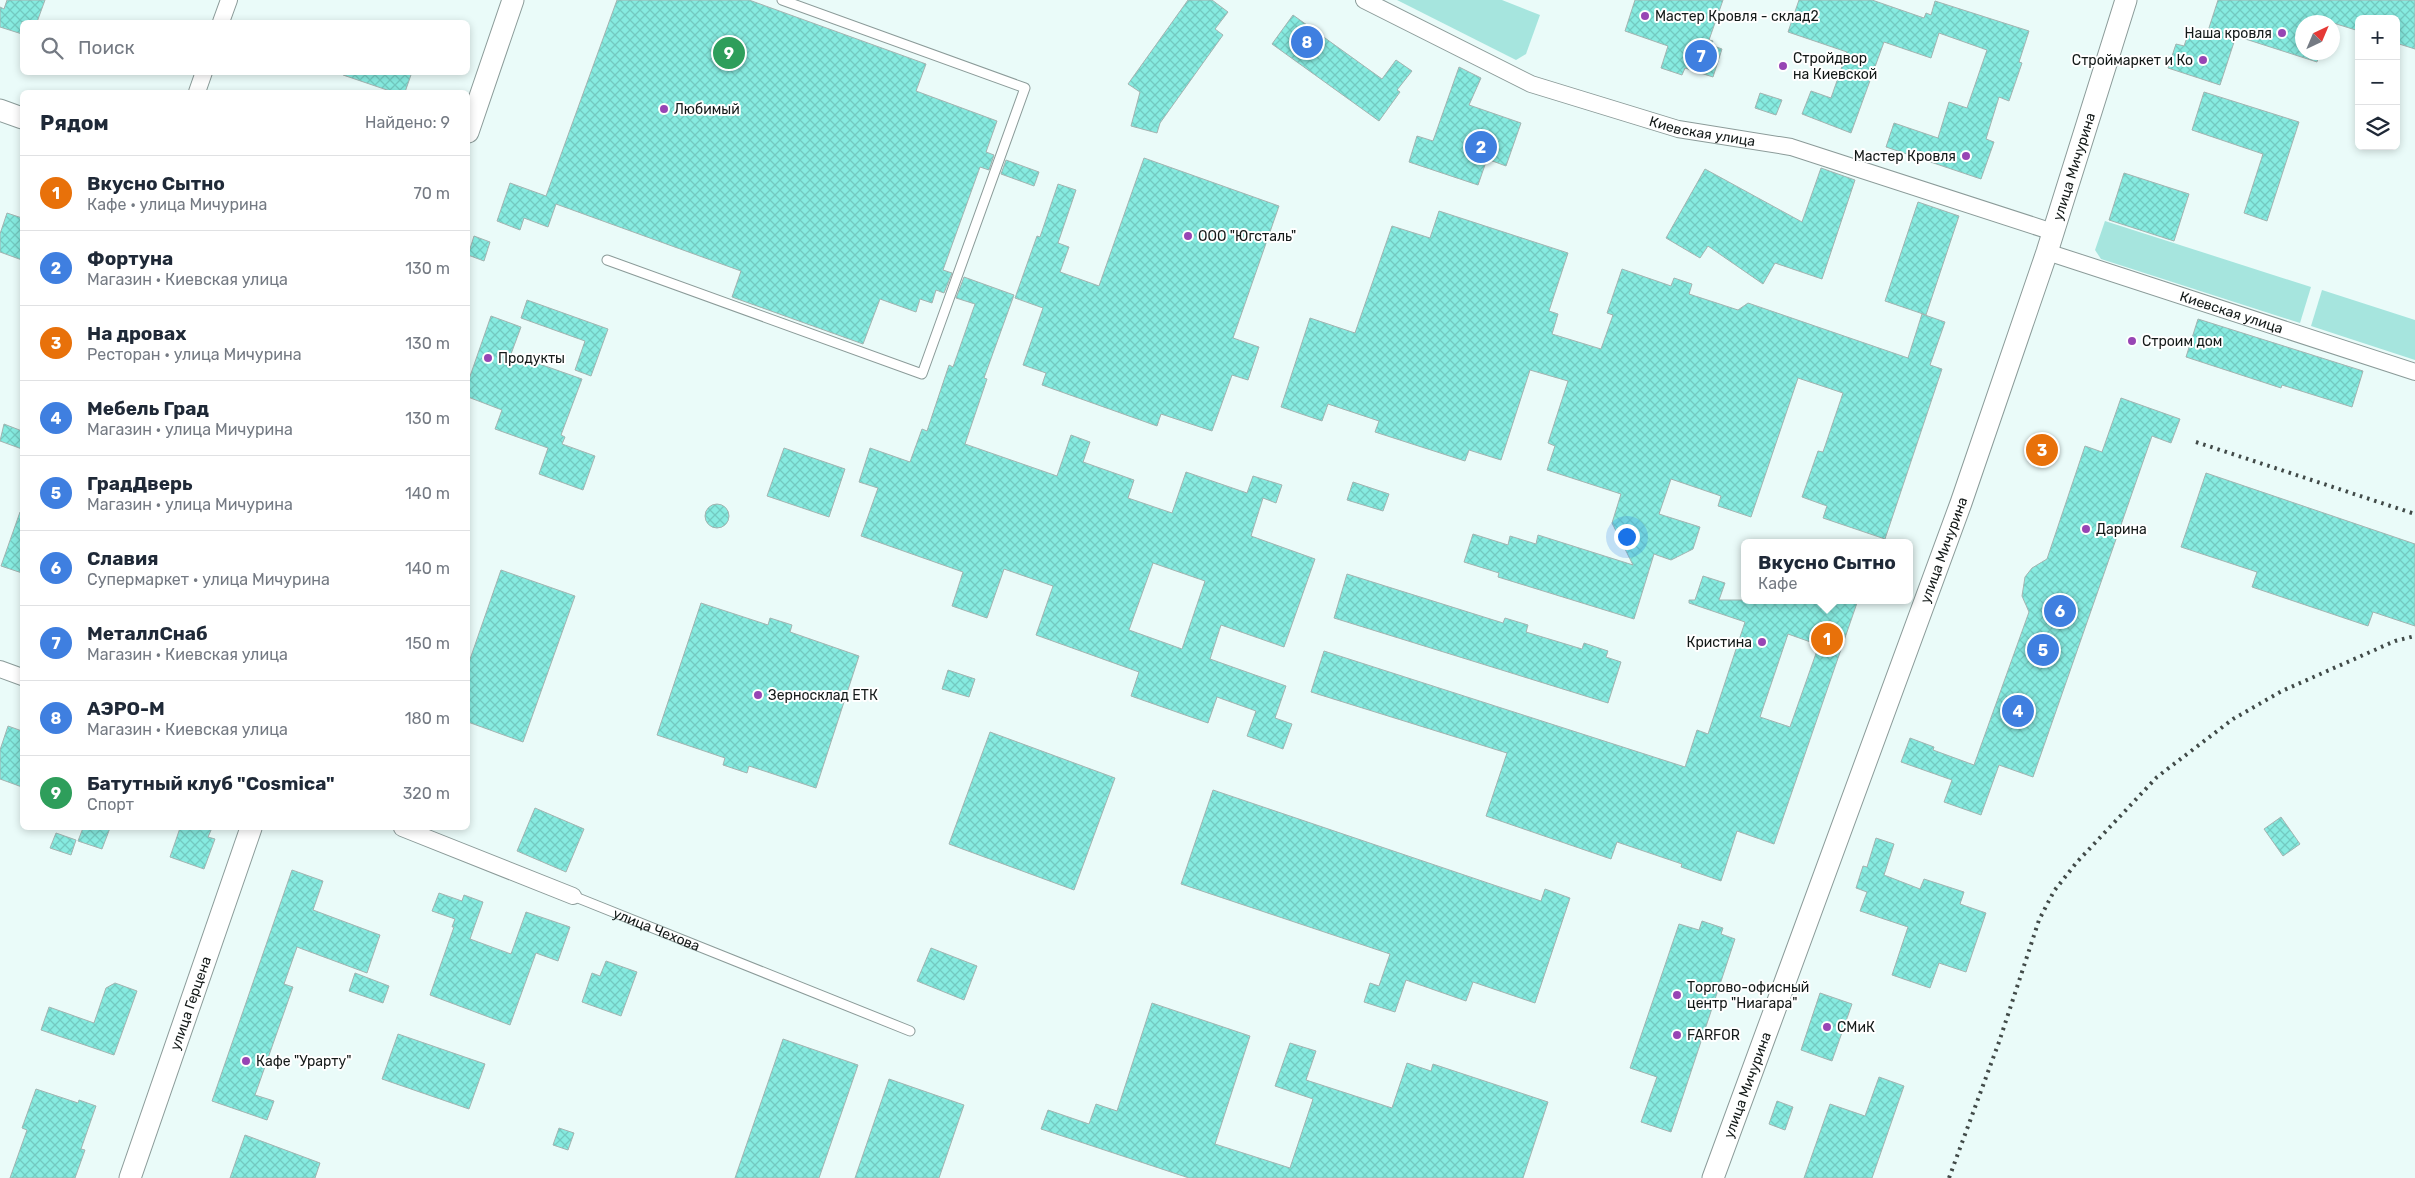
<!DOCTYPE html>
<html lang="ru">
<meta charset="utf-8">
<style>
:root{--surface:#fff;--page:#f6f6f7;--text:#1f2937;--muted:#747a83;--line:#e0e1e3;--accent:#2563eb}
body{margin:0;font-family:Rubik,sans-serif;background:var(--page);color:var(--text)}
.controls{position:absolute;right:15px;top:15px;display:grid;overflow:hidden;border-radius:8px;box-shadow:0 2px 8px #0003}
.controls button{width:45px;height:45px;display:grid;place-items:center;padding:0;border:0;border-bottom:1px solid var(--line);background:var(--surface);color:var(--text);font:25px sans-serif}
.compass{position:absolute;left:2295px;top:15px;width:45px;height:45px;border-radius:50%;background:var(--surface);box-shadow:0 2px 8px #0003;rotate:44deg}
.you{position:absolute;left:1626px;top:536px;width:18px;height:18px;margin:-12px;border:4px solid #fff;border-radius:50%;background:#1a73e8;box-shadow:0 0 0 8px #1a73e833}
.badge{display:grid;place-items:center;width:32px;height:32px;border-radius:50%;background:var(--accent);color:#fff;font-size:16px;font-weight:700}
.pin{position:absolute;translate:-50% -50%;border:2px solid #fff;box-shadow:0 1px 5px #0006}
.popup{position:absolute;left:1741px;top:539px;width:172px;height:65px;box-sizing:border-box;display:grid;place-content:center;border-radius:8px;background:var(--surface);filter:drop-shadow(0 1px 4px #0005);font-size:16px;white-space:nowrap;color:var(--muted)}
.popup b{font-size:19px;color:var(--text)}
.popup::after{content:'';position:absolute;left:50%;top:100%;margin-left:-10px;border:10px solid transparent;border-top-color:var(--surface)}
.list{margin:0;padding:0;list-style:none}
h2{display:flex;justify-content:space-between;align-items:center;height:65px;margin:0;padding:0 20px;font-size:21px}
h2 small{font-size:16px;font-weight:400;color:var(--muted)}
.list li{display:grid;grid-template-columns:32px 1fr auto;gap:15px;align-items:center;box-sizing:border-box;height:75px;padding:0 20px;border-top:1px solid var(--line)}
.list b{display:block;font-size:19px;white-space:nowrap}
.list p{margin:0;font-size:16px;white-space:nowrap;color:var(--muted)}
.list em{font-size:16px;font-style:normal;color:var(--muted)}
.icon{flex:none;width:28px;height:28px;fill:none;stroke:currentColor;stroke-width:2;stroke-linecap:round;stroke-linejoin:round}
.map{position:relative;flex:none;width:2415px;height:1178px;overflow:hidden}
.search{position:absolute;background:var(--surface);box-shadow:0 2px 8px #0003;left:20px;top:20px;width:450px;height:55px;display:flex;align-items:center;gap:12px;box-sizing:border-box;padding:0 18px;border-radius:8px;color:var(--muted);font-size:19px}
.panel{position:absolute;background:var(--surface);box-shadow:0 2px 8px #0003;left:20px;top:90px;width:450px;height:740px;border-radius:8px}
.map>svg:first-child{display:block}
.grass{fill:#a6e5de}
.building{fill:url(#building-cross-hatch);stroke:#a3b4b1;fill-rule:evenodd}
.lines{fill:none;stroke-linecap:round;stroke-linejoin:round}
.service-casing{stroke:#8b9b99;stroke-width:11}
.minor-casing{stroke:#8b9b99;stroke-width:18}
.tertiary-casing{stroke:#8b9b99;stroke-width:23}
.service{stroke:#fff;stroke-width:9}
.minor{stroke:#fff;stroke-width:16}
.tertiary{stroke:#fff;stroke-width:21}
.rail{stroke:#414a48;stroke-width:4;stroke-dasharray:2.5 5;stroke-linecap:butt}
.poi-dot{fill:#9745b4;stroke:#fff;stroke-width:2}
.labels{text-anchor:middle;stroke-width:4;stroke-linejoin:round;paint-order:stroke}
.poi-label{font-size:14px;fill:#141a19;stroke:#fff;text-anchor:start}
.street-label{font-size:14px;fill:#141a19;stroke:#fff}
</style>
<div class="map">
<svg width="2415" height="1178" viewBox="0 0 2415 1178">
<defs>
<pattern id="building-cross-hatch" width="8" height="8" patternUnits="userSpaceOnUse" patternTransform="scale(1.25)"><rect width="8" height="8" fill="#86ebe0"/><path d="M0 0l8 8M0 8l8-8" fill="none" stroke="#73c9c0"/></pattern>
</defs>
<rect width="100%" height="100%" fill="#eafbf9"/>
<g class="grass">
<polygon points="1397,0 1502,0 1540,15 1526,54 1516,60"/>
<polygon points="2105,221 2311,287 2300,323 2101,259 2095,250"/>
<polygon points="2322,290 2415,320 2415,360 2311,326"/>
</g>
<g class="building">
<polygon points="7,0 45,0 37,22 22,22 22,34 0,27 0,7 4,9"/>
<polygon points="617,0 749,0 926,64 916,91 997,121 986,152 994,155 989,170 980,167 943,270 952,273 944,293 936,290 932,303 920,299 916,312 880,299 863,344 732,297 741,271 556,204 548,227 524,218 520,230 497,221 510,183 546,196"/>
<polygon points="1188,0 1212,0 1228,12 1215,29 1223,35 1160,123 1157,133 1131,126 1140,92 1128,84"/>
<polygon points="1635,0 1723,0 1709,40 1713,41 1711,45 1722,49 1713,77 1685,68 1682,75 1661,68 1668,46 1625,31"/>
<polygon points="1799,0 1872,0 1924,18 1926,13 1931,15 1935,1 2029,31 2019,62 2022,63 2009,101 1999,97 1986,139 1994,142 1981,179 1886,147 1894,123 1938,138 1949,102 1967,108 1987,50 1939,33 1931,58 1884,42 1851,133 1802,114 1811,91 1831,98 1847,52 1788,32"/>
<polygon points="2218,0 2415,0 2415,49 2396,43 2396,19 2359,19 2359,31 2330,22 2302,22 2302,52 2320,52 2317,62 2236,36 2220,85 2168,68 2176,44 2184,46 2190,29 2207,34"/>
<polygon points="1293,15 1382,79 1396,60 1412,71 1397,90 1400,92 1379,121 1272,44"/>
<polygon points="1459,67 1481,78 1469,105 1521,123 1506,166 1487,159 1478,185 1409,162 1417,136 1433,141"/>
<polygon points="344,72 412,72 405,92 393,92 343,75"/>
<polygon points="2204,92 2299,122 2267,221 2244,213 2263,154 2192,130"/>
<polygon points="1760,93 1782,100 1776,115 1755,108"/>
<polygon points="1144,158 1279,206 1233,338 1259,347 1248,380 1232,375 1212,431 1161,414 1157,426 1042,385 1046,373 1023,365 1043,308 1015,298 1037,236 1040,237 1058,184 1076,190 1058,243 1069,247 1060,272 1099,286"/>
<polygon points="1006,160 1039,172 1034,186 1001,174"/>
<polygon points="1821,168 1855,180 1822,279 1775,263 1763,284 1708,246 1700,258 1666,238 1705,169 1802,222"/>
<polygon points="2124,173 2189,194 2174,241 2109,220"/>
<polygon points="1918,202 1959,216 1926,315 1885,301"/>
<polygon points="1439,211 1568,253 1549,311 1558,314 1552,334 1601,349 1613,315 1607,313 1622,269 1671,286 1674,278 1692,284 1689,294 1738,310 1748,303 1908,358 1922,314 1945,322 1930,365 1942,369 1885,539 1823,518 1827,506 1802,497 1818,451 1823,452 1843,393 1798,378 1751,517 1718,506 1721,496 1671,479 1659,514 1700,527 1693,549 1671,560 1654,554 1634,619 1498,577 1499,573 1464,562 1473,534 1508,545 1510,536 1536,544 1538,535 1633,565 1612,523 1621,494 1547,470 1555,446 1548,443 1568,381 1530,370 1501,460 1469,450 1465,461 1375,432 1379,421 1328,404 1322,421 1281,407 1310,318 1355,333 1392,226 1430,238"/>
<polygon points="7,213 22,218 22,260 0,252 0,234"/>
<polygon points="474,236 490,242 484,261 468,255"/>
<path d="M 964,277 L 1014,295 L 984,378 L 987,379 L 965,444 L 1057,476 L 1071,435 L 1090,442 L 1083,462 L 1134,480 L 1128,498 L 1172,513 L 1186,472 L 1247,493 L 1253,476 L 1282,485 L 1276,503 L 1263,498 L 1251,536 L 1315,559 L 1284,647 L 1221,625 L 1210,659 L 1286,686 L 1275,718 L 1292,724 L 1283,749 L 1247,736 L 1256,711 L 1217,697 L 1208,723 L 1131,696 L 1139,672 L 1036,635 L 1053,586 L 1004,569 L 987,618 L 952,606 L 963,572 L 861,536 L 878,488 L 859,482 L 870,448 L 910,462 L 922,429 L 927,431 L 949,365 L 953,367 L 975,304 L 956,298 ZM 1153,563 L 1205,581 L 1182,649 L 1129,630 Z"/>
<polygon points="527,300 608,329 591,376 575,370 585,341 521,318"/>
<polygon points="491,316 521,327 511,354 582,379 561,435 565,437 562,444 595,456 583,490 539,474 548,448 495,429 502,410 468,397 468,382"/>
<polygon points="2198,319 2363,371 2352,407 2282,385 2281,388 2186,357"/>
<polygon points="2121,398 2180,419 2171,443 2152,436 2033,777 1999,765 1981,815 1944,802 1952,780 1901,762 1910,738 1934,747 1933,750 1974,765 2029,612 2022,596 2025,577 2032,568 2047,559 2085,446 2102,452"/>
<polygon points="4,424 22,431 22,449 0,441"/>
<polygon points="784,448 845,469 829,517 767,496"/>
<polygon points="2206,473 2415,544 2415,626 2373,612 2368,626 2252,587 2257,572 2181,547"/>
<polygon points="1353,482 1389,494 1383,511 1347,500"/>
<circle cx="717" cy="516" r="12"/>
<polygon points="20,512 22,512 22,573 1,566"/>
<polygon points="501,570 575,596 523,742 468,722 468,665"/>
<polygon points="1347,574 1503,623 1505,618 1528,625 1526,632 1582,649 1584,643 1608,651 1606,657 1621,662 1608,703 1334,618"/>
<path d="M 1703,576 L 1725,583 L 1719,600 L 1858,600 L 1774,844 L 1737,831 L 1721,881 L 1681,867 L 1682,864 L 1617,842 L 1611,859 L 1486,816 L 1507,753 L 1311,692 L 1324,651 L 1685,767 L 1697,730 L 1708,734 L 1745,622 L 1689,603 L 1689,600 L 1695,600 ZM 1788,634 L 1819,645 L 1790,727 L 1760,717 Z"/>
<polygon points="701,603 768,625 770,618 792,625 790,632 859,656 816,788 749,766 747,773 723,765 725,758 657,735"/>
<polygon points="948,670 975,679 969,697 942,689"/>
<polygon points="8,726 22,731 22,787 0,779 0,750"/>
<polygon points="990,732 1115,778 1074,890 949,844"/>
<polygon points="1213,790 1541,901 1545,889 1570,898 1535,1003 1473,982 1466,1001 1406,980 1395,1012 1364,1002 1370,983 1379,986 1390,954 1181,884"/>
<polygon points="535,808 584,829 566,872 517,851"/>
<polygon points="2281,817 2300,844 2283,856 2264,829"/>
<polygon points="83,828 110,828 102,849 78,841"/>
<polygon points="180,828 212,828 208,837 215,839 204,869 170,857"/>
<polygon points="56,833 76,840 71,855 50,848"/>
<polygon points="1876,838 1894,844 1884,875 1920,889 1924,879 1964,892 1960,904 1986,913 1966,972 1939,963 1930,988 1892,975 1908,927 1860,911 1867,892 1856,888 1863,866 1867,867"/>
<polygon points="292,870 323,881 313,910 380,935 367,973 297,947 284,984 293,987 255,1095 274,1101 267,1120 212,1101"/>
<polygon points="439,893 462,901 464,895 483,902 470,939 511,954 526,912 570,927 558,961 536,953 510,1025 430,995 454,927 452,927 455,919 432,911"/>
<polygon points="1702,921 1723,928 1721,934 1735,939 1671,1132 1641,1122 1657,1077 1630,1068 1679,924 1699,930"/>
<polygon points="931,948 977,966 964,1000 917,981"/>
<polygon points="606,961 637,972 621,1016 582,1002 592,973 600,976"/>
<polygon points="355,973 389,986 383,1003 349,991"/>
<polygon points="115,983 137,991 114,1055 41,1030 49,1007 94,1023 106,988"/>
<polygon points="1820,993 1852,1004 1832,1061 1801,1050"/>
<polygon points="1152,1003 1250,1036 1215,1144 1290,1168 1313,1099 1275,1086 1290,1043 1316,1051 1306,1080 1392,1108 1407,1063 1431,1071 1433,1064 1548,1102 1523,1178 1189,1178 1041,1129 1048,1110 1089,1124 1096,1104 1117,1111"/>
<polygon points="398,1034 485,1064 469,1109 382,1079"/>
<polygon points="783,1039 858,1065 819,1178 735,1178"/>
<polygon points="1879,1077 1904,1086 1872,1178 1804,1178 1830,1104 1865,1116"/>
<polygon points="889,1079 964,1105 939,1178 855,1178"/>
<polygon points="36,1089 78,1103 79,1100 96,1106 81,1149 85,1150 75,1178 10,1178 27,1130 22,1128"/>
<polygon points="1777,1101 1793,1107 1785,1130 1769,1124"/>
<polygon points="559,1128 574,1133 568,1150 553,1145"/>
<polygon points="245,1135 320,1163 315,1178 230,1178"/>
</g>
<g class="lines">
<defs>
<g id="service">
<polyline points="607,260 922,374 1025,88 782,0"/>
<path id="s1" d="M 573,896 L 910,1031"/>
</g>
<g id="minor">
<path id="s2" d="M 1364,0 L 1531,84 L 1678,129 L 1791,147 L 2053,232"/>
<polyline points="221,22 229,0"/>
<polyline points="197,92 204,72"/>
<path id="s3" d="M 2047,252 L 2415,372"/>
<polyline points="0,669 22,677"/>
<polyline points="402,828 573,896"/>
</g>
<g id="tertiary">
<polyline points="0,110 22,118"/>
<polyline points="468,132 513,0"/>
<path id="s4" d="M 130,1178 L 251,828"/>
<path id="s5" d="M 1713,1178 L 1961,503 L 2047,252 L 2126,0"/>
</g>
</defs>
<use href="#service" class="service-casing"/>
<use href="#minor" class="minor-casing"/>
<use href="#tertiary" class="tertiary-casing"/>
<use href="#service" class="service"/>
<use href="#minor" class="minor"/>
<use href="#tertiary" class="tertiary"/>
<g class="rail">
<polyline points="2196,442 2415,514"/>
<polyline points="1949,1178 1999,1042 2039,920 2054,891 2077,862 2157,777 2233,719 2282,691 2395,641 2415,636"/>
</g>
</g>
<g class="poi-dot">
<circle cx="1645" cy="16" r="5"/>
<circle cx="2282" cy="33" r="5"/>
<circle cx="2203" cy="60" r="5"/>
<circle cx="1783" cy="66" r="5"/>
<circle cx="664" cy="109" r="5"/>
<circle cx="1966" cy="156" r="5"/>
<circle cx="1188" cy="236" r="5"/>
<circle cx="2132" cy="341" r="5"/>
<circle cx="488" cy="358" r="5"/>
<circle cx="2086" cy="529" r="5"/>
<circle cx="1762" cy="642" r="5"/>
<circle cx="758" cy="695" r="5"/>
<circle cx="1677" cy="995" r="5"/>
<circle cx="1827" cy="1027" r="5"/>
<circle cx="1677" cy="1035" r="5"/>
<circle cx="246" cy="1061" r="5"/>
</g>
<g class="labels">
<g class="poi-label">
<text x="1655" y="21">Мастер Кровля - склад2</text>
<text x="2272" y="38" text-anchor="end">Наша кровля</text>
<text x="1793" y="63">Стройдвор<tspan x="1793" dy="16">на Киевской</tspan></text>
<text x="2193" y="65" text-anchor="end">Строймаркет и Ко</text>
<text x="674" y="114">Любимый</text>
<text x="1956" y="161" text-anchor="end">Мастер Кровля</text>
<text x="1198" y="241">ООО "Югсталь"</text>
<text x="2142" y="346">Строим дом</text>
<text x="498" y="363">Продукты</text>
<text x="2096" y="534">Дарина</text>
<text x="1752" y="647" text-anchor="end">Кристина</text>
<text x="768" y="700">Зерносклад ЕТК</text>
<text x="1687" y="992">Торгово-офисный<tspan x="1687" dy="16">центр "Ниагара"</tspan></text>
<text x="1837" y="1032">СМиК</text>
<text x="1687" y="1040">FARFOR</text>
<text x="256" y="1066">Кафе "Урарту"</text>
</g>
<g class="street-label">
<text dy="5" stroke="none"><textPath href="#s2" startOffset="365">Киевская улица</textPath></text>
<text dy="5" stroke="none"><textPath href="#s5" startOffset="1074">улица Мичурина</textPath></text>
<text dy="5" stroke="none"><textPath href="#s3" startOffset="194">Киевская улица</textPath></text>
<text dy="5" stroke="none"><textPath href="#s5" startOffset="669">улица Мичурина</textPath></text>
<text dy="5" stroke="none"><textPath href="#s1" startOffset="90">улица Чехова</textPath></text>
<text dy="5" stroke="none"><textPath href="#s4" startOffset="185">улица Герцена</textPath></text>
<text dy="5" stroke="none"><textPath href="#s5" startOffset="99">улица Мичурина</textPath></text>
</g>
</g>
</svg>
<div class="controls">
<button>+</button>
<button>−</button>
<button><svg class="icon" aria-label="layers" viewBox="0 0 24 24"><path d="M12 4l9 5-9 5-9-5zM3 14l9 5 9-5"/></svg></button>
</div>
<svg class="compass" viewBox="-18 -18 36 36"><path d="M0-13l5 13h-10z" fill="#e53935"/><path d="M0 13l5-13h-10z" fill="#747a83"/></svg>
<div class="you"></div>
<div class="pin badge" style="left:1827px;top:639px;background:#e8710a">1</div>
<div class="popup"><b>Вкусно Сытно</b>Кафе</div>
<div class="pin badge" style="left:1481px;top:147px;background:#3f7fe0">2</div>
<div class="pin badge" style="left:2042px;top:450px;background:#e8710a">3</div>
<div class="pin badge" style="left:2018px;top:711px;background:#3f7fe0">4</div>
<div class="pin badge" style="left:2043px;top:650px;background:#3f7fe0">5</div>
<div class="pin badge" style="left:2060px;top:611px;background:#3f7fe0">6</div>
<div class="pin badge" style="left:1701px;top:56px;background:#3f7fe0">7</div>
<div class="pin badge" style="left:1307px;top:42px;background:#3f7fe0">8</div>
<div class="pin badge" style="left:729px;top:53px;background:#2e9e5b">9</div>
<div class="search"><svg class="icon" aria-label="search" viewBox="0 0 24 24"><circle cx="10" cy="10" r="6"/><path d="M15 15l6 6"/></svg>Поиск</div>
<section class="panel">
<h2>Рядом<small>Найдено: 9</small></h2>
<ul class="list">
<li><span class="badge" style="background:#e8710a">1</span><div><b>Вкусно Сытно</b><p>Кафе · улица Мичурина</p></div><em>70 m</em></li>
<li><span class="badge" style="background:#3f7fe0">2</span><div><b>Фортуна</b><p>Магазин · Киевская улица</p></div><em>130 m</em></li>
<li><span class="badge" style="background:#e8710a">3</span><div><b>На дровах</b><p>Ресторан · улица Мичурина</p></div><em>130 m</em></li>
<li><span class="badge" style="background:#3f7fe0">4</span><div><b>Мебель Град</b><p>Магазин · улица Мичурина</p></div><em>130 m</em></li>
<li><span class="badge" style="background:#3f7fe0">5</span><div><b>ГрадДверь</b><p>Магазин · улица Мичурина</p></div><em>140 m</em></li>
<li><span class="badge" style="background:#3f7fe0">6</span><div><b>Славия</b><p>Супермаркет · улица Мичурина</p></div><em>140 m</em></li>
<li><span class="badge" style="background:#3f7fe0">7</span><div><b>МеталлСнаб</b><p>Магазин · Киевская улица</p></div><em>150 m</em></li>
<li><span class="badge" style="background:#3f7fe0">8</span><div><b>АЭРО-М</b><p>Магазин · Киевская улица</p></div><em>180 m</em></li>
<li><span class="badge" style="background:#2e9e5b">9</span><div><b>Батутный клуб &quot;Cosmica&quot;</b><p>Спорт</p></div><em>320 m</em></li>
</ul>
</section>
</div>
